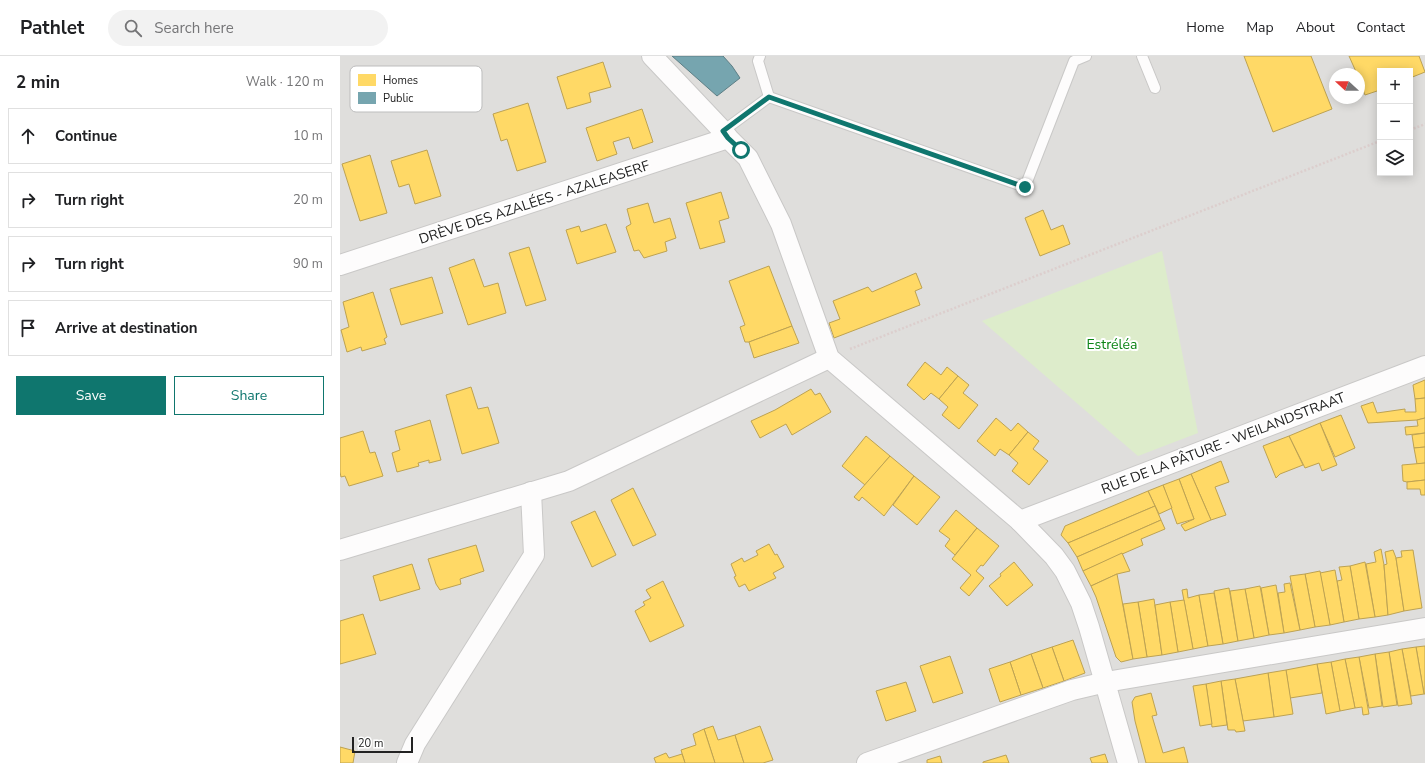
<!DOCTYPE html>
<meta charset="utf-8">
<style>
:root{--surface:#fff;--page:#f2f2f2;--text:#202124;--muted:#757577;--line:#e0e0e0;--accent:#0f766e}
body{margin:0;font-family:"Nunito Sans",sans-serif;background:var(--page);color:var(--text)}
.controls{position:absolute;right:12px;top:12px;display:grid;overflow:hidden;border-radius:0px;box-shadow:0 2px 10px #0003}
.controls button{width:36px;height:36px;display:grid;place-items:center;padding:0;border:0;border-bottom:1px solid var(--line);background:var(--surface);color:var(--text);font:20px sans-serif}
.compass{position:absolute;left:989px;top:12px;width:36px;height:36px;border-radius:50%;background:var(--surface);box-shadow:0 2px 10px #0003;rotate:291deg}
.scale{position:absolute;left:12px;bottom:10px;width:61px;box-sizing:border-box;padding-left:4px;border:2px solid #222;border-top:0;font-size:11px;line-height:14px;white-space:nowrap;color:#222;-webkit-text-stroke:3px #fff;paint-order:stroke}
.stop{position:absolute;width:12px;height:12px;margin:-9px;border:3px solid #0f766e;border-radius:50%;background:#fff}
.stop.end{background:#0f766e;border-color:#fff;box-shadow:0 1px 4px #0008}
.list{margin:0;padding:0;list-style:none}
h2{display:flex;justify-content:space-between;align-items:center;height:52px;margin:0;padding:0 16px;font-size:17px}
h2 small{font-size:13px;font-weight:400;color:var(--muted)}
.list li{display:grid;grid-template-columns:26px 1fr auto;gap:12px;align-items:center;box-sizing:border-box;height:56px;margin:0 8px 8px;padding:0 8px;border:1px solid var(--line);border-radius:0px}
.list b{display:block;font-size:15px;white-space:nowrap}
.list em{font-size:13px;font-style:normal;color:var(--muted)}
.actions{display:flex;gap:8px;padding:12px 16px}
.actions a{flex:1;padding:9px 0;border:1px solid var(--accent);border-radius:0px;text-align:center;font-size:14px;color:var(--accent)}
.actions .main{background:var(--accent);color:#fff}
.icon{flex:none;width:22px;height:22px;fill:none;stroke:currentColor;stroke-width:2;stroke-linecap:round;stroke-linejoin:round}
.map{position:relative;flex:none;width:1085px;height:707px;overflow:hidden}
header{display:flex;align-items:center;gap:24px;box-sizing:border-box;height:56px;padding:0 20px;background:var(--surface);border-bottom:1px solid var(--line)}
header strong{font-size:19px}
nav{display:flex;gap:22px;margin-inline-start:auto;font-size:14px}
.search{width:280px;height:36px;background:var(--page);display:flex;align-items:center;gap:10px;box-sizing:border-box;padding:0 14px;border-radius:22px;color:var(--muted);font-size:15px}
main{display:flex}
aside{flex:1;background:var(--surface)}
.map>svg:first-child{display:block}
.residential{fill:#dfdedc;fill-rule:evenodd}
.grass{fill:#ddeccb}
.homes{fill:#ffd966;stroke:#bda252}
.public{fill:#76a5af;stroke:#5d7e85}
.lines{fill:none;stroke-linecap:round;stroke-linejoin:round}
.service-casing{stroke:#c9c8c7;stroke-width:12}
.minor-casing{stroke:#c9c8c7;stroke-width:22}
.path{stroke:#dccecd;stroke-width:2.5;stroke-dasharray:2 2;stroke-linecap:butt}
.service{stroke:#fdfcfc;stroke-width:10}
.minor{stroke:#fdfcfc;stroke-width:20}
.route{stroke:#0f766e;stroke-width:5}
.labels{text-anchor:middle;stroke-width:4;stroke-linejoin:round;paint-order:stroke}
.street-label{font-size:14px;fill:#222;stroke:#fff}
.park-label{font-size:14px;fill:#0c8416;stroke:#fff}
.key{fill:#fff;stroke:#bdbdbd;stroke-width:1}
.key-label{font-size:11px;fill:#222}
</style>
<header>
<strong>Pathlet</strong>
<div class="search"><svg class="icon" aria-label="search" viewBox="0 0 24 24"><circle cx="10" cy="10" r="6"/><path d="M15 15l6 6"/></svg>Search here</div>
<nav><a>Home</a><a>Map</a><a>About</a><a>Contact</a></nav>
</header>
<main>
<aside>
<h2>2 min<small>Walk · 120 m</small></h2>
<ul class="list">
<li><svg class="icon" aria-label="ahead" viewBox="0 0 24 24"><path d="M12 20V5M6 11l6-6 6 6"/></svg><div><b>Continue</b></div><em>10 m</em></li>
<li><svg class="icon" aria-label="right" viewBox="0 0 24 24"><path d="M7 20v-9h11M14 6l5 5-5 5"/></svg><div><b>Turn right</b></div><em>20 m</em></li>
<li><svg class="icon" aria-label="right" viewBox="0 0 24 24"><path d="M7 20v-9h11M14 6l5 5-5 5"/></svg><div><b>Turn right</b></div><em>90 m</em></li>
<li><svg class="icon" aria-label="arrive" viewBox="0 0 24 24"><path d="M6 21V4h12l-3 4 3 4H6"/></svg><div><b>Arrive at destination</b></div></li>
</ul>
<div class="actions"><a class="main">Save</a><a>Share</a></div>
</aside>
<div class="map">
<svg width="1085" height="707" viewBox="0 0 1085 707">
<rect width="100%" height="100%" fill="#f0eeeb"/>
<path class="residential" d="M 0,0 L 1085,0 L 1085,707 L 0,707 ZM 1040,15 L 1070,15 L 1070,117 L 1040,117 ZM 995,18 L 1019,18 L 1019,42 L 995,42 Z"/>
<polygon class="grass" points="822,195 858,377 798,400 642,265"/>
<g class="homes">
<polygon points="904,0 971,0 992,53 933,76"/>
<polygon points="1009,0 1079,0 1085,16 1070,22 1070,15 1040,15 1040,34 1025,39 1019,24 1019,18 1017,18"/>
<polygon points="263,6 271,31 249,37 251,46 227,53 217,21"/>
<polygon points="188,47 206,106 177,115 167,83 161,85 153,58"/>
<polygon points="302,53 313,86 293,93 289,81 273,86 277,98 257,105 246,72"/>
<polygon points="87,94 101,140 75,148 69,128 59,131 51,105"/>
<polygon points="30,99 47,157 20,165 2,108"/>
<polygon points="381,136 389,162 379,165 385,186 360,193 346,147"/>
<polygon points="308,147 314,167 330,162 336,182 325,186 327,195 304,202 299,194 294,195 286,171 291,168 287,153"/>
<polygon points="703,154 711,174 723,169 730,188 700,200 685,162"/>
<polygon points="266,168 276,196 237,208 226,174 239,170 241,176"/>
<polygon points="189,191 206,244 186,250 169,197"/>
<polygon points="134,203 144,231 158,227 166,257 128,269 109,212"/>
<polygon points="429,210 452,270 409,286 405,286 400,271 405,269 389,225"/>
<polygon points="576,217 582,232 575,235 580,249 494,282 489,267 500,263 493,245 528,231 532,236"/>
<polygon points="92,221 103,257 61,269 50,233"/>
<polygon points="33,236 47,281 44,283 46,288 22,295 21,291 7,296 1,274 9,271 3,246"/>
<polygon points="452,270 459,287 414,302 409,286"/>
<polygon points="585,306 601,319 607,311 618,320 599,343 591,337 584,344 567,329"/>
<polygon points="618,320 629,329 623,337 638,349 619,373 602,359 608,351 599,343"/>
<polygon points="1085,324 1085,342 1075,343 1073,329"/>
<polygon points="131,331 138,353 148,351 159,387 122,398 106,339"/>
<polygon points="471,333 475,339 480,337 491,356 452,379 446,368 420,382 411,365 435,354"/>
<polygon points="1085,342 1085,362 1077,364 1028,367 1021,350 1033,346 1037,357 1065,353 1065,356 1076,356 1075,343"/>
<polygon points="1001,359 1015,392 995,401 980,367"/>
<polygon points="656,362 671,375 678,367 688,376 669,399 660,393 655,400 637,385"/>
<polygon points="1085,362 1085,377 1066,379 1065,371 1078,370 1077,364"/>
<polygon points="90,364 101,404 89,407 89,404 78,407 79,410 57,416 52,397 60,394 55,375"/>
<polygon points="980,367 997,409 982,415 979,407 965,412 949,380"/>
<polygon points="23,375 30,397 35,396 43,420 9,430 5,420 1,421 0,416 0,382"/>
<polygon points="688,376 699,385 693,393 708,405 689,429 672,415 678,407 669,399"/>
<polygon points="1085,377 1085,391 1074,392 1072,379"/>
<polygon points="526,380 550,400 525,429 502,410"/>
<polygon points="949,380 963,409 940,418 936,422 923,390"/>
<polygon points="1085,391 1085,407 1077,408 1074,392"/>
<polygon points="550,400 574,420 544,460 522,441 519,445 514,441"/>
<polygon points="881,405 889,426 875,431 886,459 871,464 851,418"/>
<polygon points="1085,407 1085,424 1067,426 1063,425 1062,409"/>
<polygon points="851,418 871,464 845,475 841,469 854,463 839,423"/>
<polygon points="574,420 600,441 577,469 553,449"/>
<polygon points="839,423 854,463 837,468 823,429"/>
<polygon points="1085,424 1085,439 1081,439 1080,433 1067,433 1067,426"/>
<polygon points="823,429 832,452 819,458 808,435"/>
<polygon points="293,432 316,479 293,490 271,444"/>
<polygon points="808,435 815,450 728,487 721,479 725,470"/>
<polygon points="815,450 821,464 737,501 728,487"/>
<polygon points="616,454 637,472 615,499 605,490 610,483 599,475"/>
<polygon points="255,455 276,499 252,511 231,466"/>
<polygon points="821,464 825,473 801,483 803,489 743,515 737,501"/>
<polygon points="637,472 659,490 643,510 641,509 636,515 644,522 629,540 620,532 631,519 612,503"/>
<polygon points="429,488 435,499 437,498 444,511 433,517 436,522 409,535 405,528 399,531 394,521 396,520 391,508 402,502 404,506 418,499 416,495"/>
<polygon points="136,489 144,515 120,523 121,528 100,534 96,528 88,503"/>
<polygon points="1041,493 1044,509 1048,559 1035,561 1026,508 1036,506 1034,496"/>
<polygon points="1053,494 1056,502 1064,555 1048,559 1044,509 1047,508 1045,496"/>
<polygon points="1073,494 1082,552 1064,555 1056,502 1062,501 1061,495"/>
<polygon points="782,497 790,515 777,518 751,530 743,515"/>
<polygon points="674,506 693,529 667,550 649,530 661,520 660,518"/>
<polygon points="1025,506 1035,561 1019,563 1010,510"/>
<polygon points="72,508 80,533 40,545 33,520"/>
<polygon points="1010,510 1019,563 1004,566 997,525 1002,524 999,511"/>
<polygon points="995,514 1004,566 990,569 980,517"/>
<polygon points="980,515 990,569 975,571 965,518"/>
<polygon points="777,518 793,603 781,606 776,601 756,541 751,530"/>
<polygon points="965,518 975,571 960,574 950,520"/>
<polygon points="323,525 344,570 310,586 295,555 305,549 303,546 311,542 306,534"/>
<polygon points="950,527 960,574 944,577 938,537 945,536 944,528"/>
<polygon points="936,529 944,577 929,579 921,532"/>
<polygon points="920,530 929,579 914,582 905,533"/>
<polygon points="889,532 898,585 883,588 874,535"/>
<polygon points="847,533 848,542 859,539 868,590 853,593 842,534"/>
<polygon points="905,533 914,582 898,585 890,535"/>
<polygon points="874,537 883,588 868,590 859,539"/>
<polygon points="814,543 822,599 807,601 798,546"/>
<polygon points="844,544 853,593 838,596 830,546"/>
<polygon points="798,546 807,601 793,603 783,548"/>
<polygon points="830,546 838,596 822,599 815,549"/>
<polygon points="23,558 36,598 0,608 0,565"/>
<polygon points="733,584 745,617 724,625 712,591"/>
<polygon points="1085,590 1085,638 1084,638 1076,591"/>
<polygon points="712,591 724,625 703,632 691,598"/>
<polygon points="1076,591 1084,638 1071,640 1062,593"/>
<polygon points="1062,593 1072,648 1058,650 1049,596"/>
<polygon points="1049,596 1057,649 1043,651 1035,598"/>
<polygon points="691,598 703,632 681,639 670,606"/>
<polygon points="1035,598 1042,650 1029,652 1019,601"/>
<polygon points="610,600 623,637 593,647 580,610"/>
<polygon points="1019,601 1029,658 1023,659 1022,651 1015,652 1005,603"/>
<polygon points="1005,603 1015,652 1000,655 991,606"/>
<polygon points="670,606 681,639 660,646 649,613"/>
<polygon points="991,606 1000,655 986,658 977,608"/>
<polygon points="977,608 982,637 950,642 946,614"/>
<polygon points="946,614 953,658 934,661 928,617"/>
<polygon points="928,617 934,661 903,665 895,623"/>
<polygon points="895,623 905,675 896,676 895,674 888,674 881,625"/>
<polygon points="881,625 887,669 872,671 866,628"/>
<polygon points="566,626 576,655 546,665 536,635"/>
<polygon points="866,628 872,668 860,670 853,630"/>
<polygon points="811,637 817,659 812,660 823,697 844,691 848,707 806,707 795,665 792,646 795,641"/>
<polygon points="373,670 378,684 395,679 404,707 375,707 364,673"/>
<polygon points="420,670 433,704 423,707 404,707 395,679"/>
<polygon points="364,673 375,707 345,707 341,694 356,689 353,678"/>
<polygon points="0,691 15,695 13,707 0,707"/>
<polygon points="326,697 329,702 342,698 345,707 316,707 314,702"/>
<polygon points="765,698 768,707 752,707 750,702"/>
<polygon points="666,699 669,707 643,707 643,706"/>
<polygon points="600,700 602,707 587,707 587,704"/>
</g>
<polygon class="public" points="332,0 383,0 392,10 400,22 377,40"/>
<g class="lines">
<defs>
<g id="service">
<polyline points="420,0 418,5 429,41"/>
<polyline points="802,0 815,32"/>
<polyline points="383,75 429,41 685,131 734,5 746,0"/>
</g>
<g id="minor">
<polyline points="312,0 383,75 388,82 408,102 441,168 489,302 680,465 714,500 725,515 741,547 749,571 788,707"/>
<polyline points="0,209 388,82"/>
<polyline points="680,465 1085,310"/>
<polyline points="0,494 229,425 489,302"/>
<polyline points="67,707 75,688 194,499 191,436"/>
<polyline points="527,707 732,634 766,626 1085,572"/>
</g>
</defs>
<use href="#service" class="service-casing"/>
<use href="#minor" class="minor-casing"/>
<g class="path">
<polyline points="1070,74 1085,68"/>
<polyline points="510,293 1040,85"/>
</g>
<use href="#service" class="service"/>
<use href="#minor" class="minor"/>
</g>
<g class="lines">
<polyline class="route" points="401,94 388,82 383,75 429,41 685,131"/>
</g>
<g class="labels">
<g class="street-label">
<text transform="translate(194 146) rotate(-18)" y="5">DRÈVE DES AZALÉES - AZALEASERF</text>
<text transform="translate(883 387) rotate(-21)" y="5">RUE DE LA PÂTURE - WEILANDSTRAAT</text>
</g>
<g class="park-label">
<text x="772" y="293">Estréléa</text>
</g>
</g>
<rect x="10" y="10" width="132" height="46" rx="6" class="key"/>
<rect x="18" y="18" width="18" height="12" fill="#ffd966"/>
<rect x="18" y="36" width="18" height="12" fill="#76a5af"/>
<g class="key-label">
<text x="43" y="28">Homes</text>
<text x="43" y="46">Public</text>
</g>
</svg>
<div class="controls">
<button>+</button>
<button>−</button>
<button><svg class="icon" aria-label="layers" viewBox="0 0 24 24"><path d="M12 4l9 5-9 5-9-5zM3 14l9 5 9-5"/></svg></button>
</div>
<svg class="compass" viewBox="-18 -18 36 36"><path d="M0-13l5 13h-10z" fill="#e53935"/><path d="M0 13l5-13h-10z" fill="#757577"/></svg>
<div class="scale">20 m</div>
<div class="stop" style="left:401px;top:94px"></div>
<div class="stop end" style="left:685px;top:131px"></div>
</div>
</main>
